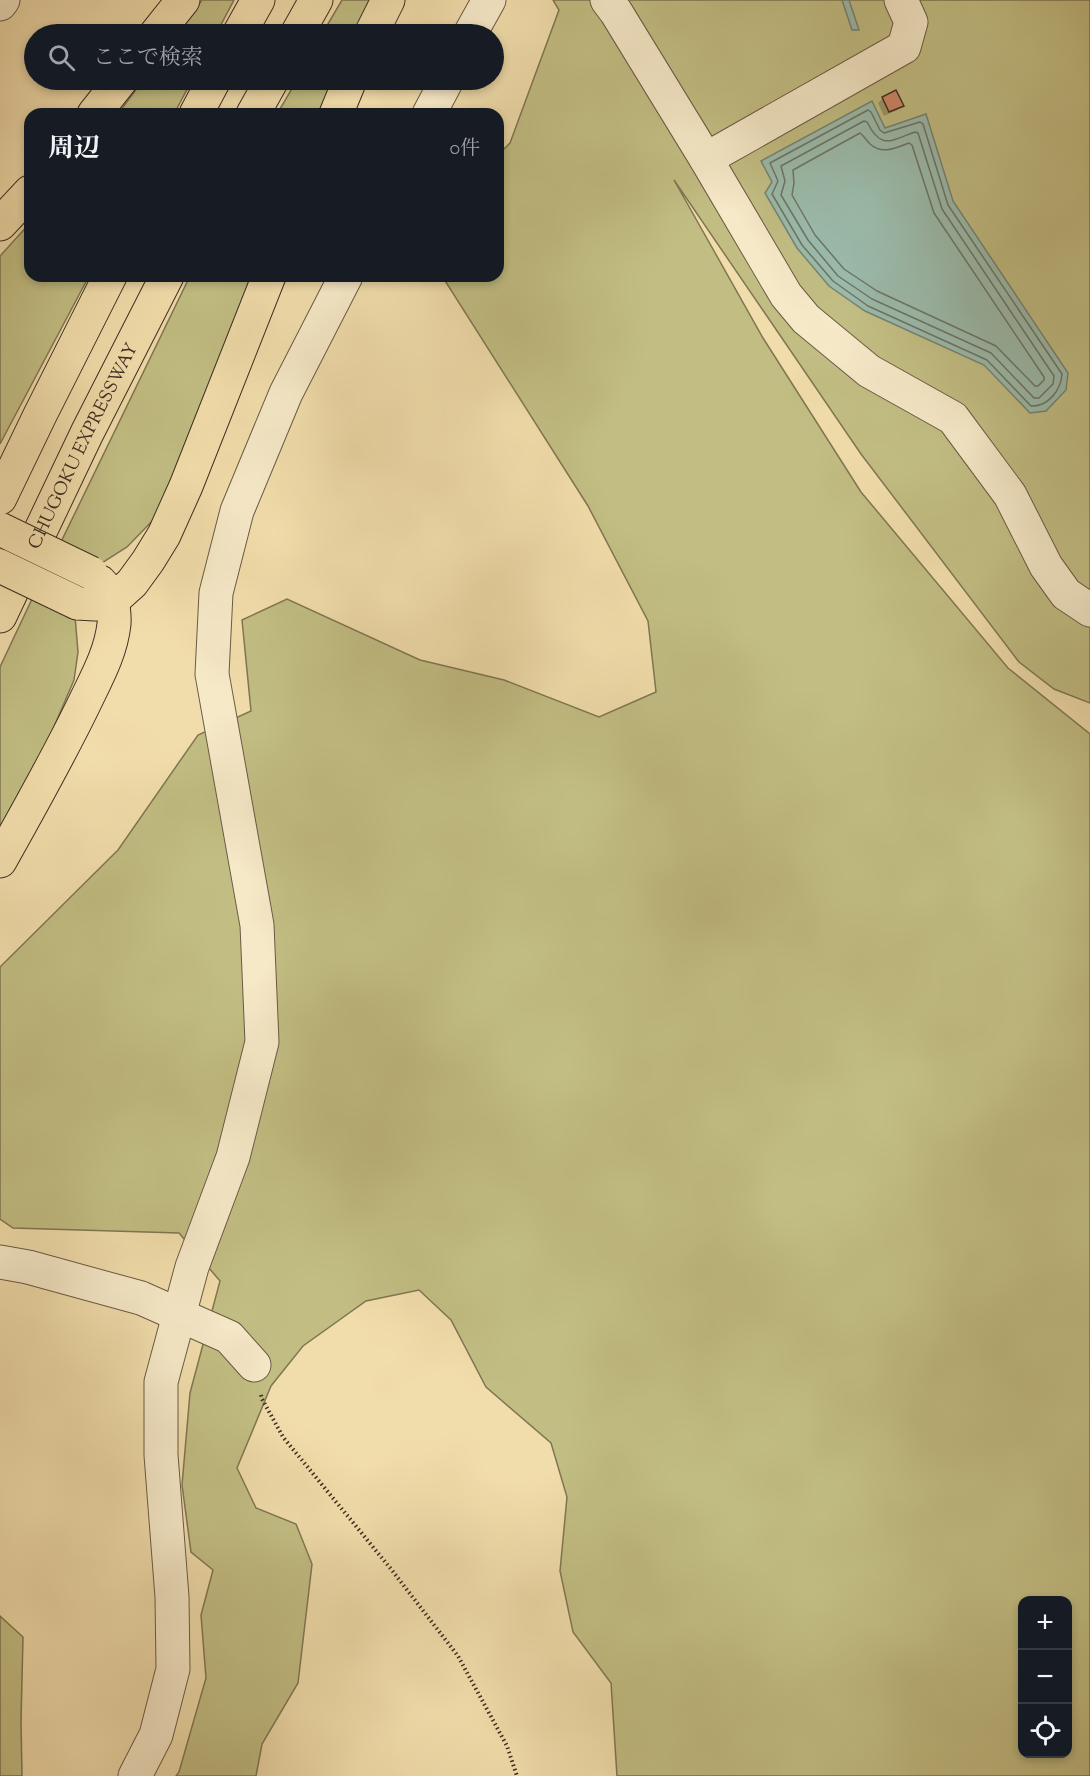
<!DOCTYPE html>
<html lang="ja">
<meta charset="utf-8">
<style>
:root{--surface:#171b24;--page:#20242c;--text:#f1f3f6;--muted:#9ea1a6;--line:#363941}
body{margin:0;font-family:"Sorts Mill Goudy","Noto Serif JP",serif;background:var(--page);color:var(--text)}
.controls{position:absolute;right:18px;bottom:18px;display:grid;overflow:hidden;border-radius:12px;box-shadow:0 3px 9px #0003}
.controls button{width:54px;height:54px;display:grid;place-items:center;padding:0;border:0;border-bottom:2px solid var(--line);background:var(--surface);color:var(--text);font:30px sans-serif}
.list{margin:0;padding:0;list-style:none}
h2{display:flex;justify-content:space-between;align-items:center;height:78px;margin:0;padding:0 24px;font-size:26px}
h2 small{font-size:20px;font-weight:400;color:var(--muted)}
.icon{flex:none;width:33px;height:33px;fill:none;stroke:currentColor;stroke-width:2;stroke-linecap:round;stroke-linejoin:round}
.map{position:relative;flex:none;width:1090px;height:1776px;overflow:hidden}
.search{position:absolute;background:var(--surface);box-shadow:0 3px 9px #0003;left:24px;top:24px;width:480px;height:66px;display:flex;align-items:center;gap:15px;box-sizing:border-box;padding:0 21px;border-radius:33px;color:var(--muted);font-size:22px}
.panel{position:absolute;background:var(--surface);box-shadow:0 3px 9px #0003;left:24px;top:108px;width:480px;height:174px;border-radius:18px}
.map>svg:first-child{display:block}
.green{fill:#c2be83;stroke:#807653;stroke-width:1.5;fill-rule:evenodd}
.water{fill:#9bbbab;stroke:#758375;stroke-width:1.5}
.shadow{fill:#0003}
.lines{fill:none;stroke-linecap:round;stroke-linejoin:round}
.shore{stroke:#6c7467;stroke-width:1.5}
.building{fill:#cf886a;stroke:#3d2e23;stroke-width:1.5}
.minor-casing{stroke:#6a5a45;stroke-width:35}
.highway-casing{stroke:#3d2e23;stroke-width:35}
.path{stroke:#3d2e23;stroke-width:4;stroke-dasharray:1.5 3;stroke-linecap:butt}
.minor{stroke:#f6e9c8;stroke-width:33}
.highway{stroke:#f1ddab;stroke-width:33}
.highway-bridge-casing{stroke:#3d2e23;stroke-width:35;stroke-linecap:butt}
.highway-bridge{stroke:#f1ddab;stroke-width:33}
.labels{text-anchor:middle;stroke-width:4.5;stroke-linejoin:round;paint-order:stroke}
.street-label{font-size:18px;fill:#3d2e23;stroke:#f6e9c8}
</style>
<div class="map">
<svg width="1090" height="1776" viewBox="0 0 1090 1776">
<rect width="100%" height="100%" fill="#f1ddab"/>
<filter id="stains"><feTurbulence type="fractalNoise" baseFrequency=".00333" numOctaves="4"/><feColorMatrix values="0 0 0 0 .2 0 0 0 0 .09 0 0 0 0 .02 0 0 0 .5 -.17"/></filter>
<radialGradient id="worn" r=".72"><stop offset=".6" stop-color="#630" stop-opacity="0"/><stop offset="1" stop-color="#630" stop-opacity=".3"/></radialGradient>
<g class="green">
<polygon points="202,0 234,0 216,34 177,34"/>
<polygon points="342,0 373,0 356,34 322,34"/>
<path d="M 553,0 L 1090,0 L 1090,703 L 1054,689 L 1019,662 L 861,454 L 674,180 L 763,338 L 861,492 L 1008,668 L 1090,734 L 1090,1776 L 617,1776 L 611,1683 L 573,1632 L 560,1571 L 567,1497 L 551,1443 L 486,1387 L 451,1320 L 419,1290 L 366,1301 L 303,1346 L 271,1386 L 237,1468 L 256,1508 L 296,1524 L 312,1564 L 298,1683 L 262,1744 L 256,1776 L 176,1776 L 179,1772 L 206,1678 L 201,1615 L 213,1570 L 191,1552 L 182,1485 L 190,1393 L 220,1281 L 179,1233 L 13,1228 L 0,1219 L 0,967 L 118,850 L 198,735 L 251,711 L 242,620 L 287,599 L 420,660 L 504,680 L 599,717 L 656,692 L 648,621 L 588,506 L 442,276 L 498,276 L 498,155 L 510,143 L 559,10 ZM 1022,1600 L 1068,1600 L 1068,1754 L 1022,1754 Z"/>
<polygon points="143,80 192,80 174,114 118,114"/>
<polygon points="297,80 335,80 321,114 277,114"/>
<polygon points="30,223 30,276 89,276 0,444 0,256"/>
<polygon points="190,276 254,276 158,515 127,547 102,563 60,544"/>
<polygon points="33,597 75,616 78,652 74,680 41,757 0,830 0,667"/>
<polygon points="0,1616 23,1637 21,1721 22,1776 0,1776"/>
</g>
<g class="water">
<polygon points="842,0 849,0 859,30 852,30"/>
<polygon points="872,101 885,128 926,114 953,201 1068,373 1066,390 1046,411 1030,413 984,365 865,311 829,286 797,248 765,193 772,182 761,161"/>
</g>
<polygon class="shadow" points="883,98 902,105 897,110 884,116 878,103"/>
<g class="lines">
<g class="shore">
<path d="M 868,110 L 871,112 L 880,130 L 884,133 L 920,122 L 923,124 L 948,205 L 1062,374 C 1061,390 1048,407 1031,406 L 987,360 L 868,306 L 833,281 L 802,245 L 772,194 L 778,181 L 770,163 Z"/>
<path d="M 864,121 L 867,122 C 881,150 890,141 915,132 L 918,133 L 942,209 L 1054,376 L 1053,384 L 1039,398 L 1034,398 L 991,353 L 872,299 L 838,276 L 808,240 L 781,195 L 785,181 L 781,166 Z"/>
<path d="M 860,133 C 864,136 866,140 870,144 C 882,155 896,148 909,143 L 912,145 L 934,213 L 1044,377 L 1044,380 L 1038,386 L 1035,386 L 996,346 L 877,291 L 844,269 L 815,235 L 792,195 L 794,183 L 793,170 Z"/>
</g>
</g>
<polygon class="building" points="896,90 904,106 889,112 882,97"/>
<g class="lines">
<defs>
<g id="minor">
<polyline points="607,0 616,12 706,159 786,295 806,319 869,371 953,418 1010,495 1046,566 1066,594 1090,610"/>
<polyline points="0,4 3,0"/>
<polyline points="470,34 489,0"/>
<polyline points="429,114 447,80"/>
<polyline points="706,159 904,47 911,22 901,0"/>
<polyline points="0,1262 28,1267 141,1298 229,1337 254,1365"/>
<polyline points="135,1776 156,1735 173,1669 172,1597 161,1455 161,1382 192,1267 233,1157 262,1042 257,925 212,674 216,593 237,511 286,393 346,276"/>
</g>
<g id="highway">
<polyline points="156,34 183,0"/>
<polyline points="239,34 258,0"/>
<polyline points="297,34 316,0"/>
<polyline points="371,34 388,0"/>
<polyline points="94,114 121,80"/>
<polyline points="196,114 214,80"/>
<polyline points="253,114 272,80"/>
<polyline points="336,114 350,80"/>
<polyline points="0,224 30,192"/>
<polyline points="0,498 40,415 110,276"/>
<polyline points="77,603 95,604 112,601 132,583 148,561 164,535 186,486 269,276"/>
<path id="s1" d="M 0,616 L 87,433 L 167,276"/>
<path d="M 0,861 C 29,809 59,756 85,702 C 97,677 111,652 114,624 C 115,609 111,593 100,582"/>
</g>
</defs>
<use href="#minor" class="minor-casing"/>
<use href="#highway" class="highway-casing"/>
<polyline class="path" points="261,1395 262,1399 283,1437 391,1569 458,1656 507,1746 517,1776"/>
<use href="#minor" class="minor"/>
<use href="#highway" class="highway"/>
<defs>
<g id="highway-bridge">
<polyline points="0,529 91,573"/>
<polyline points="0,566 77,603"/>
</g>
</defs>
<use href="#highway-bridge" class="highway-bridge-casing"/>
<use href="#highway-bridge" class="highway-bridge"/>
</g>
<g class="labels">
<g class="street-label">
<text dy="6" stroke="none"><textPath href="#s1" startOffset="189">CHUGOKU EXPRESSWAY</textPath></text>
</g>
</g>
<rect width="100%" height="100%" filter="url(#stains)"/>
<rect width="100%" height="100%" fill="url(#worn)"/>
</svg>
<div class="controls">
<button>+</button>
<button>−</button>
<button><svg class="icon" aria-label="locate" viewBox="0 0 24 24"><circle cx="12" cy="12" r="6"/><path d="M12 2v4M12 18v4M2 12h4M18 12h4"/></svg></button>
</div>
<div class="search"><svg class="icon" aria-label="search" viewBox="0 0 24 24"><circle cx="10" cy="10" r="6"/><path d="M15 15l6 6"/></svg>ここで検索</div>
<section class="panel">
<h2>周辺<small>0件</small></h2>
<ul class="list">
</ul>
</section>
</div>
